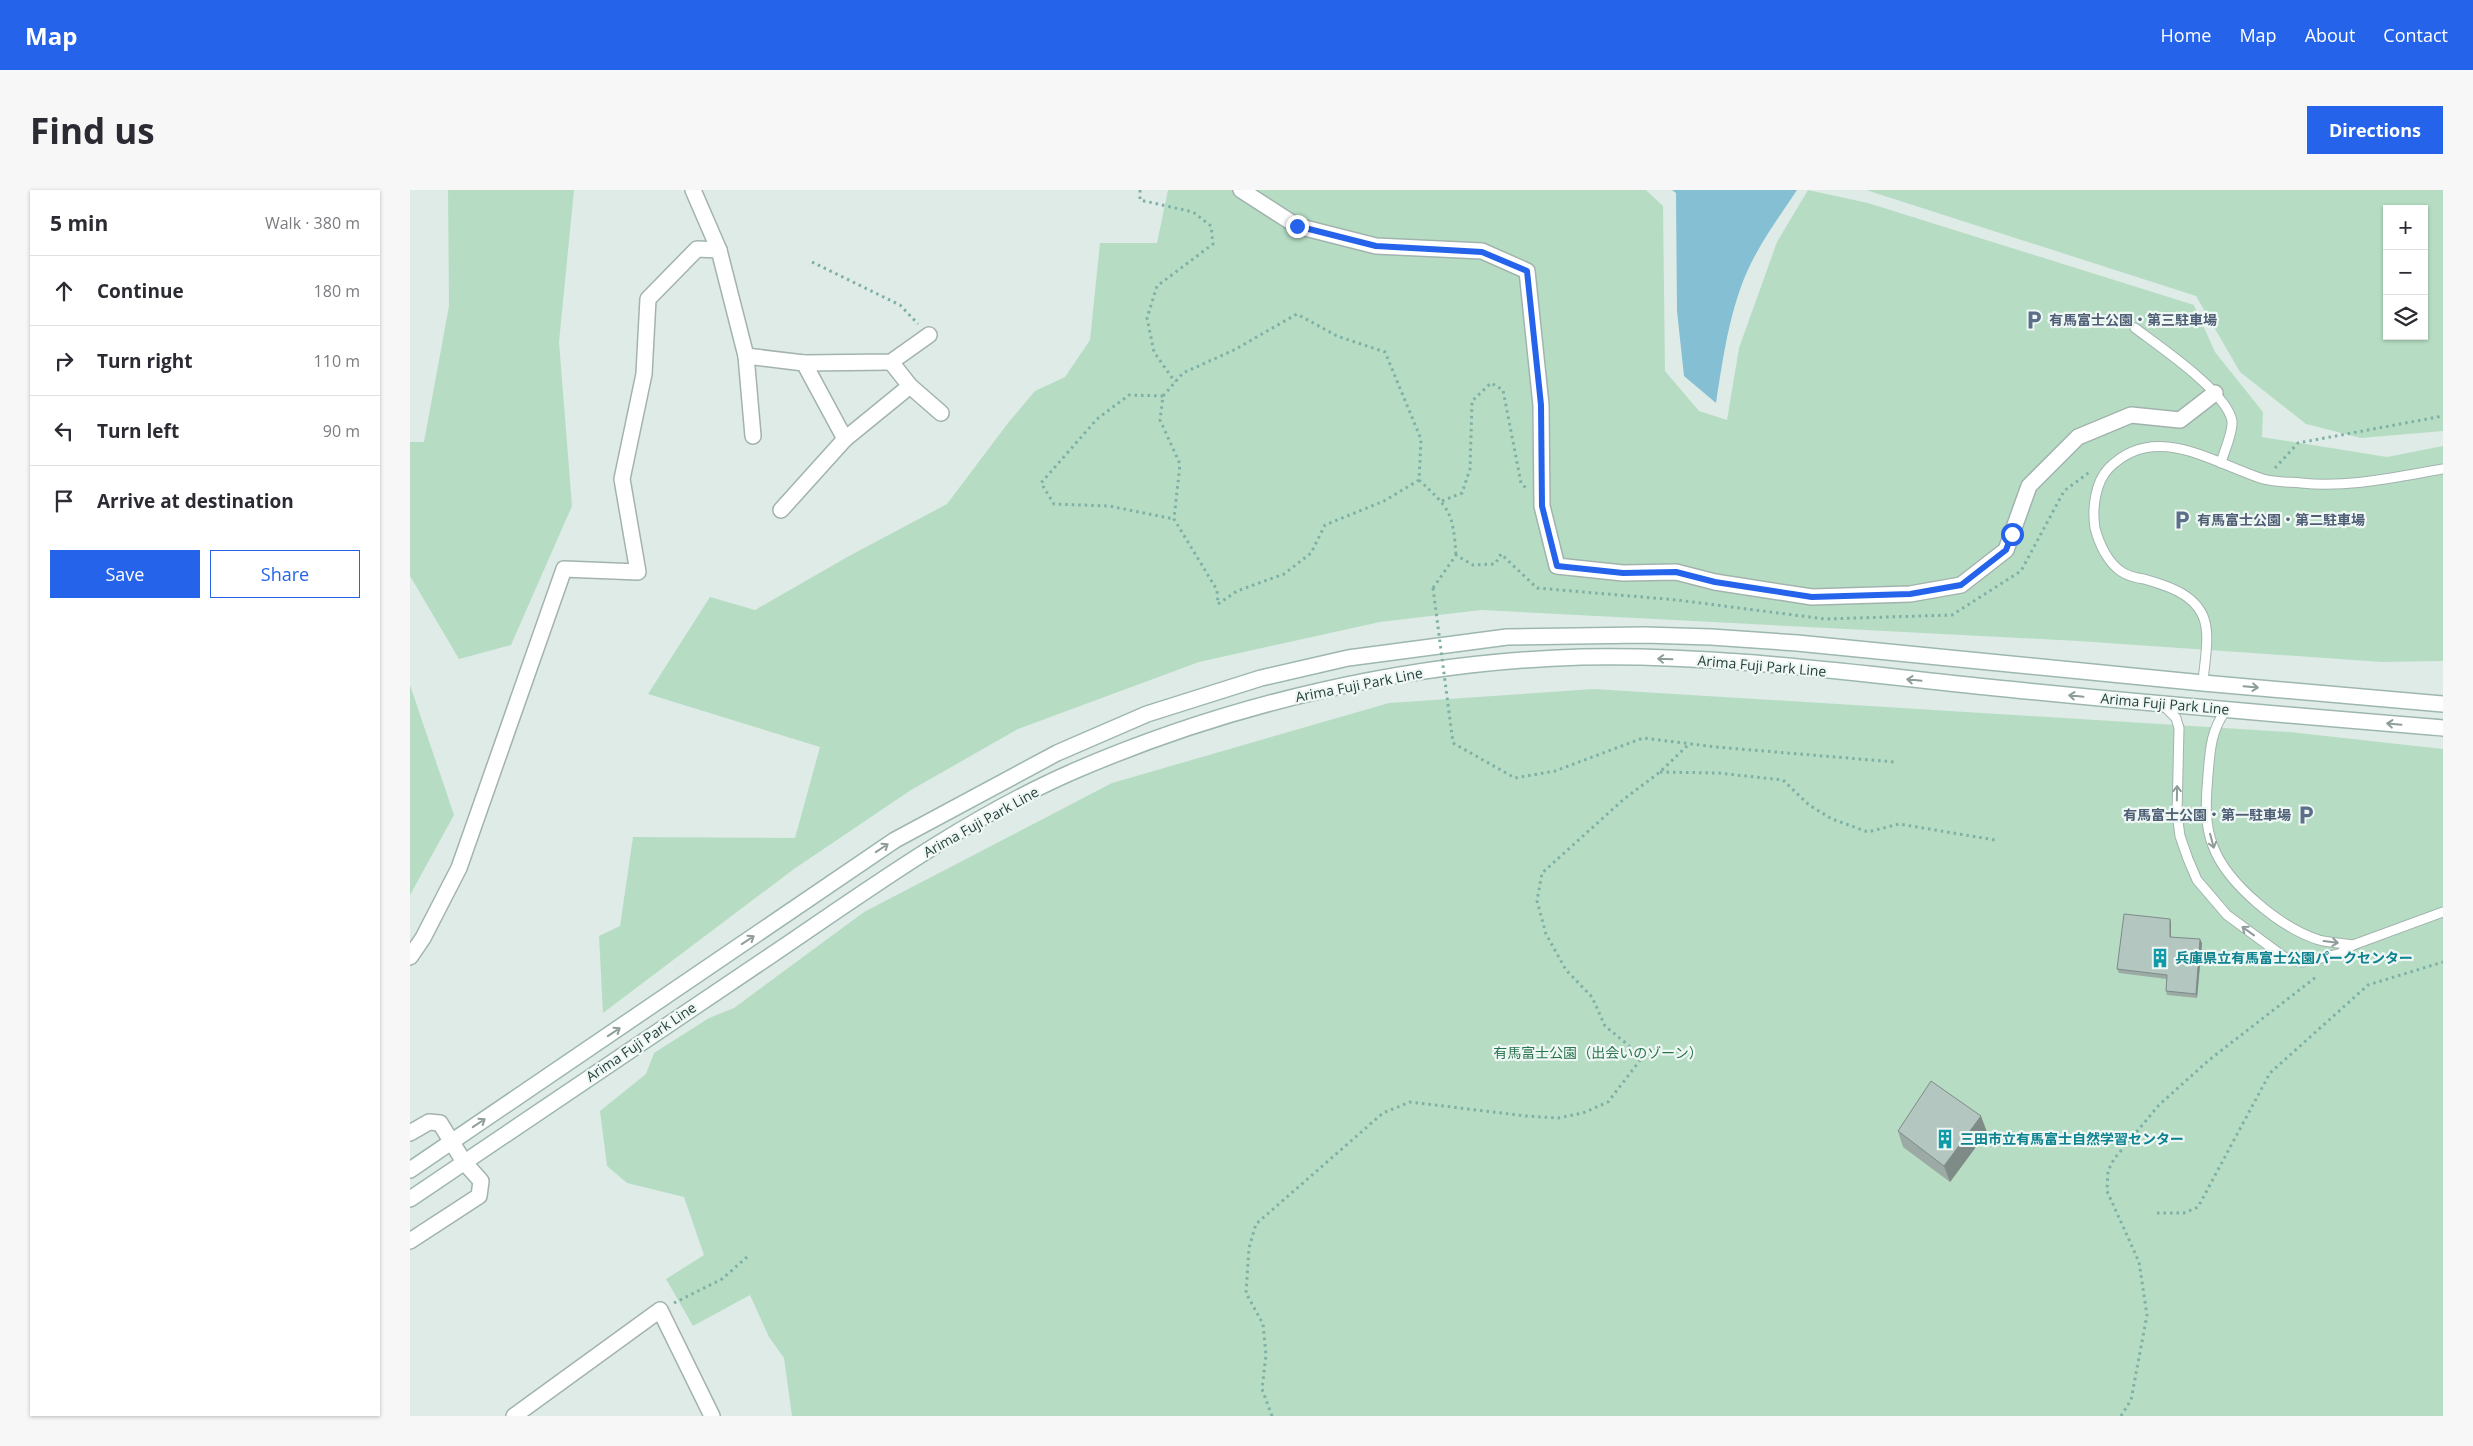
<!DOCTYPE html>
<meta charset="utf-8">
<style>
:root{--surface:#fff;--page:#f7f7f7;--text:#2b2b33;--muted:#7c7c81;--line:#e1e1e2;--accent:#2563eb}
body{margin:0;font-family:"Open Sans","Noto Sans JP",sans-serif;background:var(--page);color:var(--text)}
.controls{position:absolute;right:15px;top:15px;display:grid;overflow:hidden;border-radius:0px;box-shadow:0 1px 4px #0004}
.controls button{width:45px;height:45px;display:grid;place-items:center;padding:0;border:0;border-bottom:1px solid var(--line);background:var(--surface);color:var(--text);font:25px sans-serif}
.stop{position:absolute;width:15px;height:15px;margin:-11px;border:4px solid #2563eb;border-radius:50%;background:#fff}
.stop.end{background:#2563eb;border-color:#fff;box-shadow:0 1px 5px #0008}
.list{margin:0;padding:0;list-style:none}
h2{display:flex;justify-content:space-between;align-items:center;height:65px;margin:0;padding:0 20px;font-size:21px}
h2 small{font-size:16px;font-weight:400;color:var(--muted)}
.list li{display:grid;grid-template-columns:32px 1fr auto;gap:15px;align-items:center;box-sizing:border-box;height:70px;padding:0 20px;border-top:1px solid var(--line)}
.list b{display:block;font-size:19px;white-space:nowrap}
.list em{font-size:16px;font-style:normal;color:var(--muted)}
.actions{display:flex;gap:10px;padding:15px 20px}
.actions a{flex:1;padding:11px 0;border:1px solid var(--accent);border-radius:0px;text-align:center;font-size:18px;color:var(--accent)}
.actions .main{background:var(--accent);color:#fff}
.icon{flex:none;width:28px;height:28px;fill:none;stroke:currentColor;stroke-width:2;stroke-linecap:round;stroke-linejoin:round}
.map{position:relative;flex:none;width:2033px;height:1226px;overflow:hidden;border-radius:0px}
header{display:flex;align-items:center;gap:30px;box-sizing:border-box;height:70px;padding:0 25px;background:var(--accent);color:#fff}
header strong{font-size:24px}
nav{display:flex;gap:28px;margin-inline-start:auto;font-size:18px}
.intro{display:flex;align-items:center;justify-content:space-between;box-sizing:border-box;height:120px;padding:0 30px}
h1{margin:0;font-size:35px}
.button{padding:12px 22px;border-radius:0px;background:var(--accent);color:#fff;font-size:18px;font-weight:700}
main{display:flex;gap:30px;padding:0 30px}
aside{flex:1;background:var(--surface);border-radius:0px;box-shadow:0 1px 4px #0004}
.map>svg:first-child{display:block}
.green{fill:#b6ddc4;fill-rule:evenodd}
.water{fill:#84bfd3}
.lines{fill:none;stroke-linecap:round;stroke-linejoin:round}
.lane-casing{stroke:#a2b3ae;stroke-width:11}
.street-casing{stroke:#a2b3ae;stroke-width:18}
.secondary-casing{stroke:#9db7b0;stroke-width:18}
.path{stroke:#7eb0a5;stroke-width:3;stroke-dasharray:2.5 4;stroke-linecap:butt}
.lane{stroke:#fff;stroke-width:9}
.street{stroke:#fff;stroke-width:15}
.secondary{stroke:#fff;stroke-width:15}
.path-bridge{stroke:#7eb0a5;stroke-width:3;stroke-dasharray:2.5 4;stroke-linecap:butt}
.wall{fill:#9baaa5}
.shaded-wall{fill:#7e8b86}
.building{fill:#b4c6c0;stroke:#7e8b86}
.oneway{stroke:#8f9d9a}
.route{stroke:#2563eb;stroke-width:6}
.labels{text-anchor:middle;stroke-width:4.5;stroke-linejoin:round;paint-order:stroke}
.service-label{font-size:14px;font-weight:bold;fill:#4e5e75;stroke:#eff7f4;text-anchor:start}
.street-label{font-size:14px;fill:#1f3b36;stroke:#eff7f4}
.culture-label{font-size:14px;font-weight:bold;fill:#0d838f;stroke:#eff7f4;text-anchor:start}
.park-label{font-size:14px;fill:#28744c;stroke:#eff7f4}
</style>
<header>
<strong>Map</strong>
<nav><a>Home</a><a>Map</a><a>About</a><a>Contact</a></nav>
</header>
<div class="intro"><h1>Find us</h1><a class="button">Directions</a></div>
<main>
<aside>
<h2>5 min<small>Walk · 380 m</small></h2>
<ul class="list">
<li><svg class="icon" aria-label="ahead" viewBox="0 0 24 24"><path d="M12 20V5M6 11l6-6 6 6"/></svg><div><b>Continue</b></div><em>180 m</em></li>
<li><svg class="icon" aria-label="right" viewBox="0 0 24 24"><path d="M7 20v-9h11M14 6l5 5-5 5"/></svg><div><b>Turn right</b></div><em>110 m</em></li>
<li><svg class="icon" aria-label="left" viewBox="0 0 24 24"><path d="M17 20v-9H6M10 6l-5 5 5 5"/></svg><div><b>Turn left</b></div><em>90 m</em></li>
<li><svg class="icon" aria-label="arrive" viewBox="0 0 24 24"><path d="M6 21V4h12l-3 4 3 4H6"/></svg><div><b>Arrive at destination</b></div></li>
</ul>
<div class="actions"><a class="main">Save</a><a>Share</a></div>
</aside>
<div class="map">
<svg width="2033" height="1226" viewBox="0 0 2033 1226">
<rect width="100%" height="100%" fill="#dfebe7"/>
<g class="green">
<polygon points="38,0 164,0 149,152 162,316 101,455 49,469 0,386 0,252 14,252 39,116"/>
<polygon points="758,0 1236,0 1253,16 1255,181 1289,221 1317,230 1329,158 1367,52 1398,0 1458,13 1784,115 1805,162 1853,222 1852,247 1977,267 2033,256 2033,471 1972,472 1668,451 1071,420 970,432 789,472 608,539 501,600 384,679 193,823 189,746 210,736 223,647 385,648 410,557 238,504 300,407 345,420 439,366 537,314 598,233 625,201 655,187 680,150 690,53 747,53"/>
<path d="M 1456,0 L 2033,0 L 2033,241 L 1951,248 L 1896,234 L 1830,182 L 1786,106 ZM 1977,19 L 2014,19 L 2014,146 L 1977,146 Z"/>
<polygon points="0,495 44,625 0,705"/>
<polygon points="1184,499 1880,542 2033,559 2033,1226 382,1226 374,1168 359,1147 340,1105 283,1136 256,1089 294,1065 274,1007 217,993 197,976 190,921 236,884 244,863 299,828 324,818 454,722 702,593 979,513"/>
</g>
<path class="water" d="M 1262,0 L 1387,0 C 1374,20 1359,40 1347,62 C 1321,107 1314,163 1306,213 L 1274,186 L 1267,121 L 1266,3 Z"/>
<g class="lines">
<defs>
<g id="lane">
<path d="M 1725,138 C 1750,157 1817,202 1822,231 C 1823,243 1814,261 1811,273"/>
<path d="M 1793,493 C 1794,473 1801,445 1793,426 C 1783,403 1755,395 1734,389 C 1727,388 1718,386 1712,382 C 1698,373 1689,354 1685,338 C 1682,319 1685,292 1699,278 C 1745,231 1803,273 1853,289 C 1865,292 1879,292 1891,293 C 1938,298 1986,287 2033,279"/>
<polyline points="1753,515 1766,528 1769,538 1767,624 1770,646 1778,669 1787,690 1817,725 1877,769 1892,772 1929,764 1943,755 2033,722"/>
<path d="M 1816,520 C 1801,540 1800,560 1798,585 C 1796,608 1794,634 1803,656 C 1817,694 1871,738 1909,750 C 1920,753 1932,753 1943,755"/>
</g>
<g id="street">
<polyline points="831,0 887,36 966,56 1072,61 1117,81 1131,215 1132,316 1147,376 1213,383 1266,382 1305,392 1402,407 1500,404 1551,395 1596,360 1619,296 1668,247 1721,225 1770,230 1805,203"/>
<polyline points="309,60 336,166 343,246"/>
<polyline points="336,166 394,173 481,172 519,145"/>
<polyline points="481,172 500,196 531,223"/>
<polyline points="435,249 500,196"/>
<polyline points="371,320 435,249 394,173"/>
<polyline points="0,767 13,748 49,678 154,379 228,382 212,289 234,184 238,109 287,59 309,60 283,0"/>
<polyline points="0,943 19,932 30,933 54,972 71,991 69,1006 0,1051"/>
<polyline points="104,1226 250,1120 302,1226"/>
</g>
<g id="secondary">
<polyline points="0,980 485,650 647,563 737,524 851,488 938,468 1097,447 1234,445 1301,447 1387,453 1793,493 2033,514"/>
<path d="M 0,1009 C 121,927 242,845 363,764 C 459,699 555,629 662,582 C 821,513 998,472 1171,467 C 1314,464 1456,485 1597,499 C 1742,514 1888,526 2033,538"/>
</g>
</defs>
<use href="#lane" class="lane-casing"/>
<use href="#street" class="street-casing"/>
<use href="#secondary" class="secondary-casing"/>
<g class="path">
<polyline points="730,0 730,10 783,22 801,36 803,54 747,96 737,128 744,162 765,192"/>
<polyline points="402,72 490,115 508,134"/>
<polyline points="753,206 719,205 687,229 631,293 644,314 699,316 764,329"/>
<polyline points="1865,278 1888,253 2033,226"/>
<path d="M 1009,290 L 974,311 L 915,335 L 901,363 L 874,384 L 827,401 L 808,414 L 807,400 L 764,329 L 770,274 L 750,230 L 753,206 L 773,183 L 824,160 L 887,124 L 927,146 L 975,162 L 1011,249 L 1009,290 C 1040,319 1043,322 1046,365"/>
<polyline points="1032,311 1052,303 1060,279 1062,211 1081,193 1093,200 1111,293 1117,299"/>
<polyline points="1023,398 1046,365 1063,375 1085,374 1091,364 1127,398 1267,410 1415,429 1542,425 1611,381 1654,301 1681,281"/>
<polyline points="1043,553 1105,588 1145,581 1233,548 1306,557 1485,572"/>
<polyline points="1250,582 1308,583 1373,590 1399,615 1422,629 1458,642 1489,634 1585,650"/>
<polyline points="1747,1023 1774,1023 1788,1017 1860,883 1958,795 2033,772"/>
<polyline points="264,1113 312,1089 337,1067"/>
<polyline points="862,1226 852,1199 856,1165 853,1134 836,1103 839,1058 846,1034 973,923 1000,912 1116,926 1148,928 1173,923 1198,912 1231,869 1217,854 1195,836 1182,807 1156,780 1136,744 1127,711 1132,683 1214,609 1250,582 1279,554"/>
<polyline points="1711,1226 1721,1210 1737,1125 1729,1072 1697,1001 1698,981 1704,969 1749,915 1799,870 1906,787"/>
</g>
<use href="#lane" class="lane"/>
<use href="#street" class="street"/>
<use href="#secondary" class="secondary"/>
<polyline class="path-bridge" points="1023,398 1043,553"/>
</g>
<g class="wall">
<polygon points="1760,729 1761,733 1761,747 1792,753 1787,808 1757,805 1756,801 1757,789 1709,783 1707,779"/>
<polygon points="1488,941 1577,942 1540,992 1493,957"/>
</g>
<g class="shaded-wall">
<polygon points="1760,729 1761,733 1761,751 1760,747"/>
<polygon points="1790,749 1792,753 1787,808 1786,804"/>
<polygon points="1571,926 1577,942 1540,992 1534,976"/>
</g>
<g class="building">
<polygon points="1714,724 1760,729 1760,747 1790,749 1786,804 1756,801 1757,785 1707,779"/>
<polygon points="1521,891 1571,926 1534,976 1488,941"/>
</g>
<defs><path id="oneway-shaft" d="M-6 0H5M1.5-3L5.5 0L1.5 3" fill="none" stroke-width="1.6" stroke-linecap="round" stroke-linejoin="round" transform="scale(1.25)"/></defs>
<g class="oneway">
<use href="#oneway-shaft" transform="translate(1255 469) rotate(-178)"/>
<use href="#oneway-shaft" transform="translate(1504 490) rotate(-174)"/>
<use href="#oneway-shaft" transform="translate(1841 497) rotate(5)"/>
<use href="#oneway-shaft" transform="translate(1666 506) rotate(-174)"/>
<use href="#oneway-shaft" transform="translate(1984 534) rotate(-175)"/>
<use href="#oneway-shaft" transform="translate(1767 603) rotate(-89)"/>
<use href="#oneway-shaft" transform="translate(1802 651) rotate(75)"/>
<use href="#oneway-shaft" transform="translate(472 658) rotate(-34)"/>
<use href="#oneway-shaft" transform="translate(1838 741) rotate(-144)"/>
<use href="#oneway-shaft" transform="translate(338 750) rotate(-34)"/>
<use href="#oneway-shaft" transform="translate(1921 752) rotate(7)"/>
<use href="#oneway-shaft" transform="translate(204 842) rotate(-34)"/>
<use href="#oneway-shaft" transform="translate(69 933) rotate(-34)"/>
</g>
<g class="lines">
<polyline class="route" points="887,36 966,56 1072,62 1117,81 1131,215 1132,316 1147,376 1213,383 1266,382 1305,392 1402,407 1500,404 1551,395 1596,360 1602,344"/>
</g>
<defs>
<symbol id="parking-bare" viewBox="-9 -9 18 18"><path d="M-3.5-5.5H1a3.5 3.5 0 0 1 0 7H-1V5.5H-3.5ZM-1-3.4V-.6H.8a1.4 1.4 0 0 0 0-2.8Z" fill="#5c6f8a" stroke="#eff7f4" stroke-width="2.5" paint-order="stroke"/></symbol>
<symbol id="building-bare" viewBox="-9 -9 18 18"><path d="M-4-6H4V6H1V3H-1V6H-4ZM-2.5-4.3h1.7v1.8h-1.7ZM.8-4.3h1.7v1.8H.8ZM-2.5-1h1.7V.8h-1.7ZM.8-1h1.7V.8H.8Z" fill="#0f9aa8" stroke="#eff7f4" stroke-width="2.5" paint-order="stroke"/></symbol>
</defs>
<g fill-rule="evenodd">
<use href="#parking-bare" x="1610" y="116" width="28" height="28"/>
<use href="#parking-bare" x="1758" y="316" width="28" height="28"/>
<use href="#parking-bare" x="1882" y="611" width="28" height="28"/>
<use href="#building-bare" x="1736" y="754" width="28" height="28"/>
<use href="#building-bare" x="1521" y="935" width="28" height="28"/>
</g>
<g class="labels">
<g class="service-label">
<text x="1639" y="135">有馬富士公園・第三駐車場</text>
<text x="1787" y="335">有馬富士公園・第二駐車場</text>
<text x="1881" y="630" text-anchor="end">有馬富士公園・第一駐車場</text>
</g>
<g class="street-label">
<text transform="translate(1352 476) rotate(5)" y="5">Arima Fuji Park Line</text>
<text transform="translate(949 495) rotate(-11)" y="5">Arima Fuji Park Line</text>
<text transform="translate(1755 514) rotate(5)" y="5">Arima Fuji Park Line</text>
<text transform="translate(571 632) rotate(-29)" y="5">Arima Fuji Park Line</text>
<text transform="translate(231 852) rotate(-34)" y="5">Arima Fuji Park Line</text>
</g>
<g class="culture-label">
<text x="1765" y="773">兵庫県立有馬富士公園パークセンター</text>
<text x="1550" y="954">三田市立有馬富士自然学習センター</text>
</g>
<g class="park-label">
<text x="1188" y="868">有馬富士公園（出会いのゾーン）</text>
</g>
</g>
</svg>
<div class="controls">
<button>+</button>
<button>−</button>
<button><svg class="icon" aria-label="layers" viewBox="0 0 24 24"><path d="M12 4l9 5-9 5-9-5zM3 14l9 5 9-5"/></svg></button>
</div>
<div class="stop" style="left:1602px;top:344px"></div>
<div class="stop end" style="left:887px;top:36px"></div>
</div>
</main>
